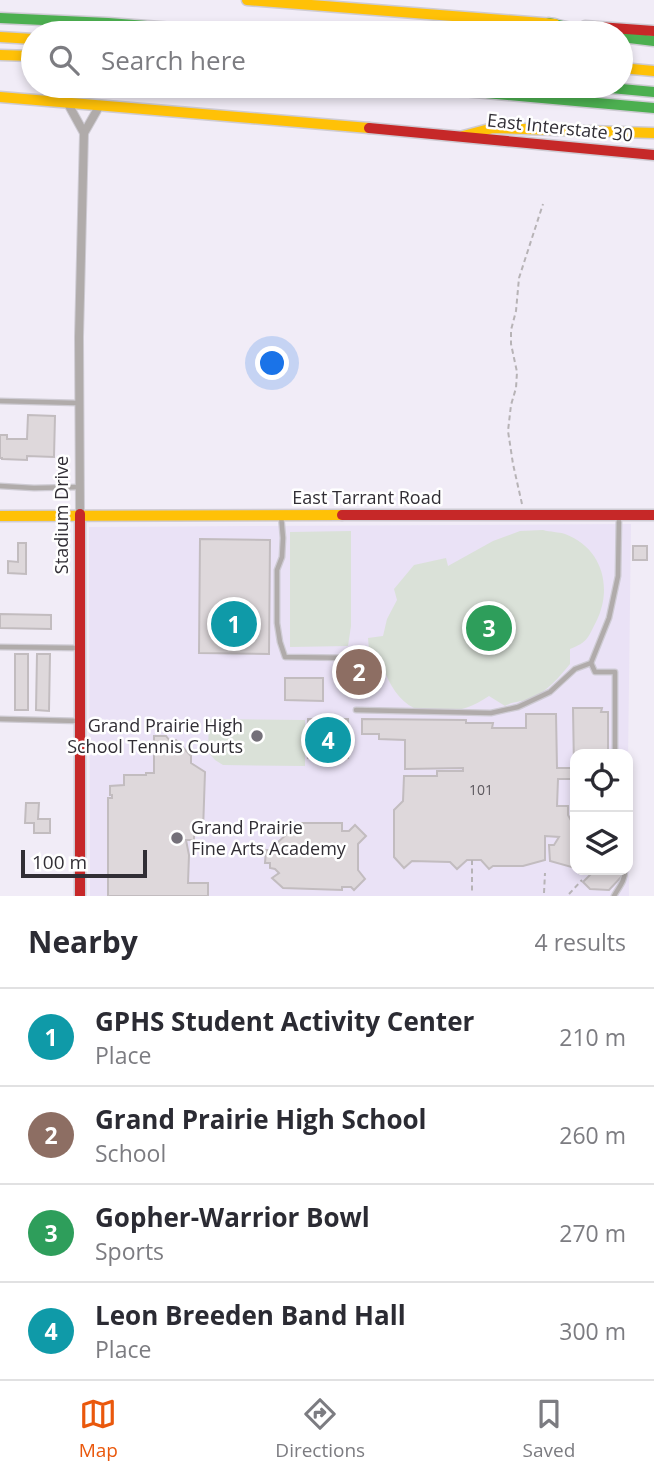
<!DOCTYPE html>
<style>
:root{--surface:#fff;--page:#f2f2f3;--text:#2b2b33;--muted:#7c7c81;--line:#e1e1e2;--accent:#ea580c}
body{margin:0;font-family:"Open Sans",sans-serif;background:var(--page);color:var(--text)}
.controls{position:absolute;right:21px;bottom:21px;display:grid;overflow:hidden;border-radius:14px;box-shadow:0 4px 10px #0003}
.controls button{width:63px;height:63px;display:grid;place-items:center;padding:0;border:0;border-bottom:2px solid var(--line);background:var(--surface);color:var(--text);font:35px sans-serif}
.scale{position:absolute;left:21px;bottom:18px;width:126px;box-sizing:border-box;padding-left:7px;border:4px solid #312e35;border-top:0;font-size:19px;line-height:24px;white-space:nowrap;color:#312e35;-webkit-text-stroke:5px #fff;paint-order:stroke}
.you{position:absolute;left:273px;top:364px;width:24px;height:24px;margin:-18px;border:5px solid #fff;border-radius:50%;background:#1a73e8;box-shadow:0 0 0 10px #1a73e833}
.badge{display:grid;place-items:center;width:46px;height:46px;border-radius:50%;background:var(--accent);color:#fff;font-size:23px;font-weight:700}
.pin{position:absolute;translate:-50% -50%;border:4px solid #fff;box-shadow:0 2px 7px #0006}
.list{margin:0;padding:0;list-style:none}
h2{display:flex;justify-content:space-between;align-items:center;height:91px;margin:0;padding:0 28px;font-size:30px}
h2 small{font-size:23px;font-weight:400;color:var(--muted)}
.list li{display:grid;grid-template-columns:46px 1fr auto;gap:21px;align-items:center;box-sizing:border-box;height:98px;padding:0 28px;border-top:2px solid var(--line)}
.list b{display:block;font-size:26px;white-space:nowrap}
.list p{margin:0;font-size:23px;white-space:nowrap;color:var(--muted)}
.list em{font-size:23px;font-style:normal;color:var(--muted)}
.icon{flex:none;width:38px;height:38px;fill:none;stroke:currentColor;stroke-width:2;stroke-linecap:round;stroke-linejoin:round}
.map{position:relative;flex:none;width:654px;height:896px;overflow:hidden}
.search{position:absolute;background:var(--surface);box-shadow:0 4px 10px #0003;left:21px;right:21px;top:21px;height:77px;display:flex;align-items:center;gap:18px;box-sizing:border-box;padding:0 24px;border-radius:38px;color:var(--muted);font-size:26px}
.sheet{height:483px;background:var(--surface)}
nav{display:flex;justify-content:space-around;align-items:center;box-sizing:border-box;height:98px;border-top:2px solid var(--line);background:var(--surface);font-size:19px;color:var(--muted)}
nav a{display:grid;justify-items:center;gap:4px}
nav .on{color:var(--accent)}
.map>svg:first-child{display:block}
.built{fill:#eae2f6;fill-rule:evenodd}
.green{fill:#dae1d8}
.building{fill:#ded8db;stroke:#c2bcbf;stroke-width:2}
.lines{fill:none;stroke-linecap:round;stroke-linejoin:round}
.lane-casing{stroke:#cecbd3;stroke-width:7}
.street-casing{stroke:#cecbd3;stroke-width:10}
.fast-casing{stroke:#cecbd3;stroke-width:13}
.slow-casing{stroke:#cecbd3;stroke-width:13}
.jam-casing{stroke:#cecbd3;stroke-width:13}
.path{stroke:#b7b3b6;stroke-width:2;stroke-dasharray:5 3.5;stroke-linecap:butt}
.lane{stroke:#b0abaa;stroke-width:4.5}
.street{stroke:#b0abaa;stroke-width:8}
.fast{stroke:#4caf50;stroke-width:10}
.slow{stroke:#ffc107;stroke-width:10}
.jam{stroke:#c62828;stroke-width:10}
.poi-dot{fill:#747079;stroke:#fff;stroke-width:2.5}
.labels{text-anchor:middle;stroke-width:5;stroke-linejoin:round;paint-order:stroke}
.number-label{font-size:14px;fill:#5c585e}
.street-label{font-size:18px;fill:#312e35;stroke:#fff}
.poi-label{font-size:18px;fill:#312e35;stroke:#fff;text-anchor:end}
</style>
<div class="map">
<svg width="654" height="896" viewBox="0 0 654 896">
<rect width="100%" height="100%" fill="#f1ecf7"/>
<path class="built" d="M 631,524 L 628,761 L 629,896 L 90,896 L 89,527 ZM 575,754 L 628,754 L 628,870 L 575,870 Z"/>
<g class="green">
<path d="M 543,530 C 550,532 559,532 565,534 C 603,548 613,589 596,622 C 587,639 588,642 570,649 L 570,664 C 559,677 548,691 532,698 C 523,702 513,701 505,706 L 489,696 C 468,710 456,712 431,710 C 426,709 419,710 414,708 C 399,701 389,684 384,669 L 371,671 L 368,638 L 383,636 L 387,619 L 397,600 L 394,589 L 414,565 L 446,558 L 448,566 L 493,541 L 520,531 Z"/>
<polygon points="351,531 351,626 348,646 290,647 290,532"/>
<polygon points="209,719 305,720 305,766 223,765 215,760 208,752"/>
</g>
<g class="building">
<polygon points="28,415 55,416 54,457 27,456 27,460 2,459 2,458 0,458 0,435 7,435 7,439 27,439"/>
<polygon points="200,539 270,540 269,654 199,653"/>
<polygon points="18,543 26,543 26,574 8,573 8,561 18,562"/>
<rect x="633" y="546" width="14" height="14"/>
<polygon points="0,614 51,615 51,629 0,628"/>
<rect x="15" y="654" width="13" height="56"/>
<polygon points="37,654 50,654 49,711 36,710"/>
<polygon points="285,678 323,678 323,701 285,700"/>
<polygon points="573,708 602,708 601,712 608,712 608,754 575,754 575,779 558,779 557,806 568,806 568,815 573,824 575,822 575,868 550,861 549,845 554,845 559,837 545,836 545,860 523,866 493,866 489,869 481,860 467,860 457,869 450,862 412,861 404,868 394,857 394,810 403,801 404,776 437,776 437,771 463,771 463,768 405,769 405,740 379,739 379,734 362,734 362,719 466,720 466,723 493,723 492,728 526,728 526,714 556,714 557,768 574,768"/>
<rect x="308" y="719" width="40" height="39"/>
<polygon points="154,736 166,736 170,741 176,740 191,756 191,763 205,772 203,831 194,831 194,840 186,840 189,855 188,883 208,883 208,896 108,896 108,798 112,798 112,795 110,795 110,786 124,785 124,775 146,775 146,773 154,773"/>
<polygon points="26,803 39,803 38,819 50,819 50,833 34,833 34,823 25,823"/>
<polygon points="298,823 342,823 342,831 349,831 355,825 366,836 358,844 358,870 365,879 354,890 351,887 342,887 342,890 283,888 272,878 279,873 275,869 270,868 270,863 265,863 266,850 270,850 271,845 275,845 290,831 299,831"/>
<polygon points="590,870 623,870 624,874 609,890 590,889 583,882 591,874"/>
</g>
<g class="lines">
<defs>
<g id="lane">
<polyline points="0,401 78,403"/>
<polyline points="0,486 34,488 80,487"/>
<polyline points="281,515 283,538 282,557 277,570 277,623 280,642 285,657 356,658"/>
<polyline points="0,647 80,648"/>
<polyline points="591,663 595,672 615,672 615,754"/>
<polyline points="356,710 491,713 518,707 550,692 575,669 591,663 609,618 618,576 619,516"/>
<polyline points="0,719 79,721"/>
<path d="M 614,896 C 619,887 625,881 625,870"/>
</g>
<g id="street">
<polyline points="67,102 84,133 100,105"/>
<polyline points="80,514 79,337 84,133"/>
</g>
<g id="fast">
<polyline points="0,18 108,23 238,33"/>
<polyline points="549,23 593,33"/>
<polyline points="621,37 654,41"/>
<polyline points="408,86 654,108"/>
<polyline points="589,86 654,92"/>
</g>
<g id="slow">
<polyline points="247,0 555,24"/>
<polyline points="0,37 33,39"/>
<polyline points="0,55 33,56"/>
<polyline points="621,68 654,71"/>
<polyline points="0,97 369,128"/>
<polyline points="463,136 493,128 654,133"/>
<polyline points="0,516 342,515"/>
</g>
<g id="jam">
<polyline points="585,26 654,31"/>
<polyline points="369,128 654,155"/>
<polyline points="80,514 80,896"/>
<polyline points="342,515 654,515"/>
</g>
</defs>
<use href="#lane" class="lane-casing"/>
<use href="#street" class="street-casing"/>
<use href="#fast" class="fast-casing"/>
<use href="#slow" class="slow-casing"/>
<use href="#jam" class="jam-casing"/>
<g class="path">
<polyline points="522,504 513,464 508,431 511,405 516,388 517,372 511,344 511,330 516,311 519,278 543,204"/>
<polyline points="472,860 472,892"/>
<polyline points="544,893 545,873"/>
<polyline points="569,894 582,880"/>
</g>
<use href="#lane" class="lane"/>
<use href="#street" class="street"/>
<use href="#fast" class="fast"/>
<use href="#slow" class="slow"/>
<use href="#jam" class="jam"/>
</g>
<g class="poi-dot">
<circle cx="257" cy="736" r="7"/>
<circle cx="177" cy="838" r="7"/>
</g>
<g class="labels">
<g class="number-label">
<text x="481" y="795">101</text>
</g>
<g class="street-label">
<text transform="translate(560 128) rotate(6)" y="6">East Interstate 30</text>
<text x="367" y="504">East Tarrant Road</text>
<text transform="translate(62 515) rotate(-90)" y="6">Stadium Drive</text>
</g>
<g class="poi-label">
<text x="243" y="732">Grand Prairie High<tspan x="243" dy="21">School Tennis Courts</tspan></text>
<text x="191" y="834" text-anchor="start">Grand Prairie<tspan x="191" dy="21">Fine Arts Academy</tspan></text>
</g>
</g>
</svg>
<div class="controls">
<button><svg class="icon" aria-label="locate" viewBox="0 0 24 24"><circle cx="12" cy="12" r="6"/><path d="M12 2v4M12 18v4M2 12h4M18 12h4"/></svg></button>
<button><svg class="icon" aria-label="layers" viewBox="0 0 24 24"><path d="M12 4l9 5-9 5-9-5zM3 14l9 5 9-5"/></svg></button>
</div>
<div class="scale">100 m</div>
<div class="you"></div>
<div class="pin badge" style="left:234px;top:624px;background:#0f9aa8">1</div>
<div class="pin badge" style="left:359px;top:672px;background:#8d6e63">2</div>
<div class="pin badge" style="left:489px;top:628px;background:#2e9e5b">3</div>
<div class="pin badge" style="left:328px;top:740px;background:#0f9aa8">4</div>
<div class="search"><svg class="icon" aria-label="search" viewBox="0 0 24 24"><circle cx="10" cy="10" r="6"/><path d="M15 15l6 6"/></svg>Search here</div>
</div>
<section class="sheet">
<h2>Nearby<small>4 results</small></h2>
<ul class="list">
<li><span class="badge" style="background:#0f9aa8">1</span><div><b>GPHS Student Activity Center</b><p>Place</p></div><em>210 m</em></li>
<li><span class="badge" style="background:#8d6e63">2</span><div><b>Grand Prairie High School</b><p>School</p></div><em>260 m</em></li>
<li><span class="badge" style="background:#2e9e5b">3</span><div><b>Gopher-Warrior Bowl</b><p>Sports</p></div><em>270 m</em></li>
<li><span class="badge" style="background:#0f9aa8">4</span><div><b>Leon Breeden Band Hall</b><p>Place</p></div><em>300 m</em></li>
</ul>
</section>
<nav>
<a class="on"><svg class="icon" aria-label="map" viewBox="0 0 24 24"><path d="M3 6l6-2 6 2 6-2v14l-6 2-6-2-6 2zM9 4v14M15 6v14"/></svg>Map</a>
<a><svg class="icon" aria-label="directions" viewBox="0 0 24 24"><path d="M12 3l9 9-9 9-9-9zM9 14v-3h6M13 9l2 2-2 2"/></svg>Directions</a>
<a><svg class="icon" aria-label="saved" viewBox="0 0 24 24"><path d="M7 4h10v16l-5-4-5 4z"/></svg>Saved</a>
</nav>
